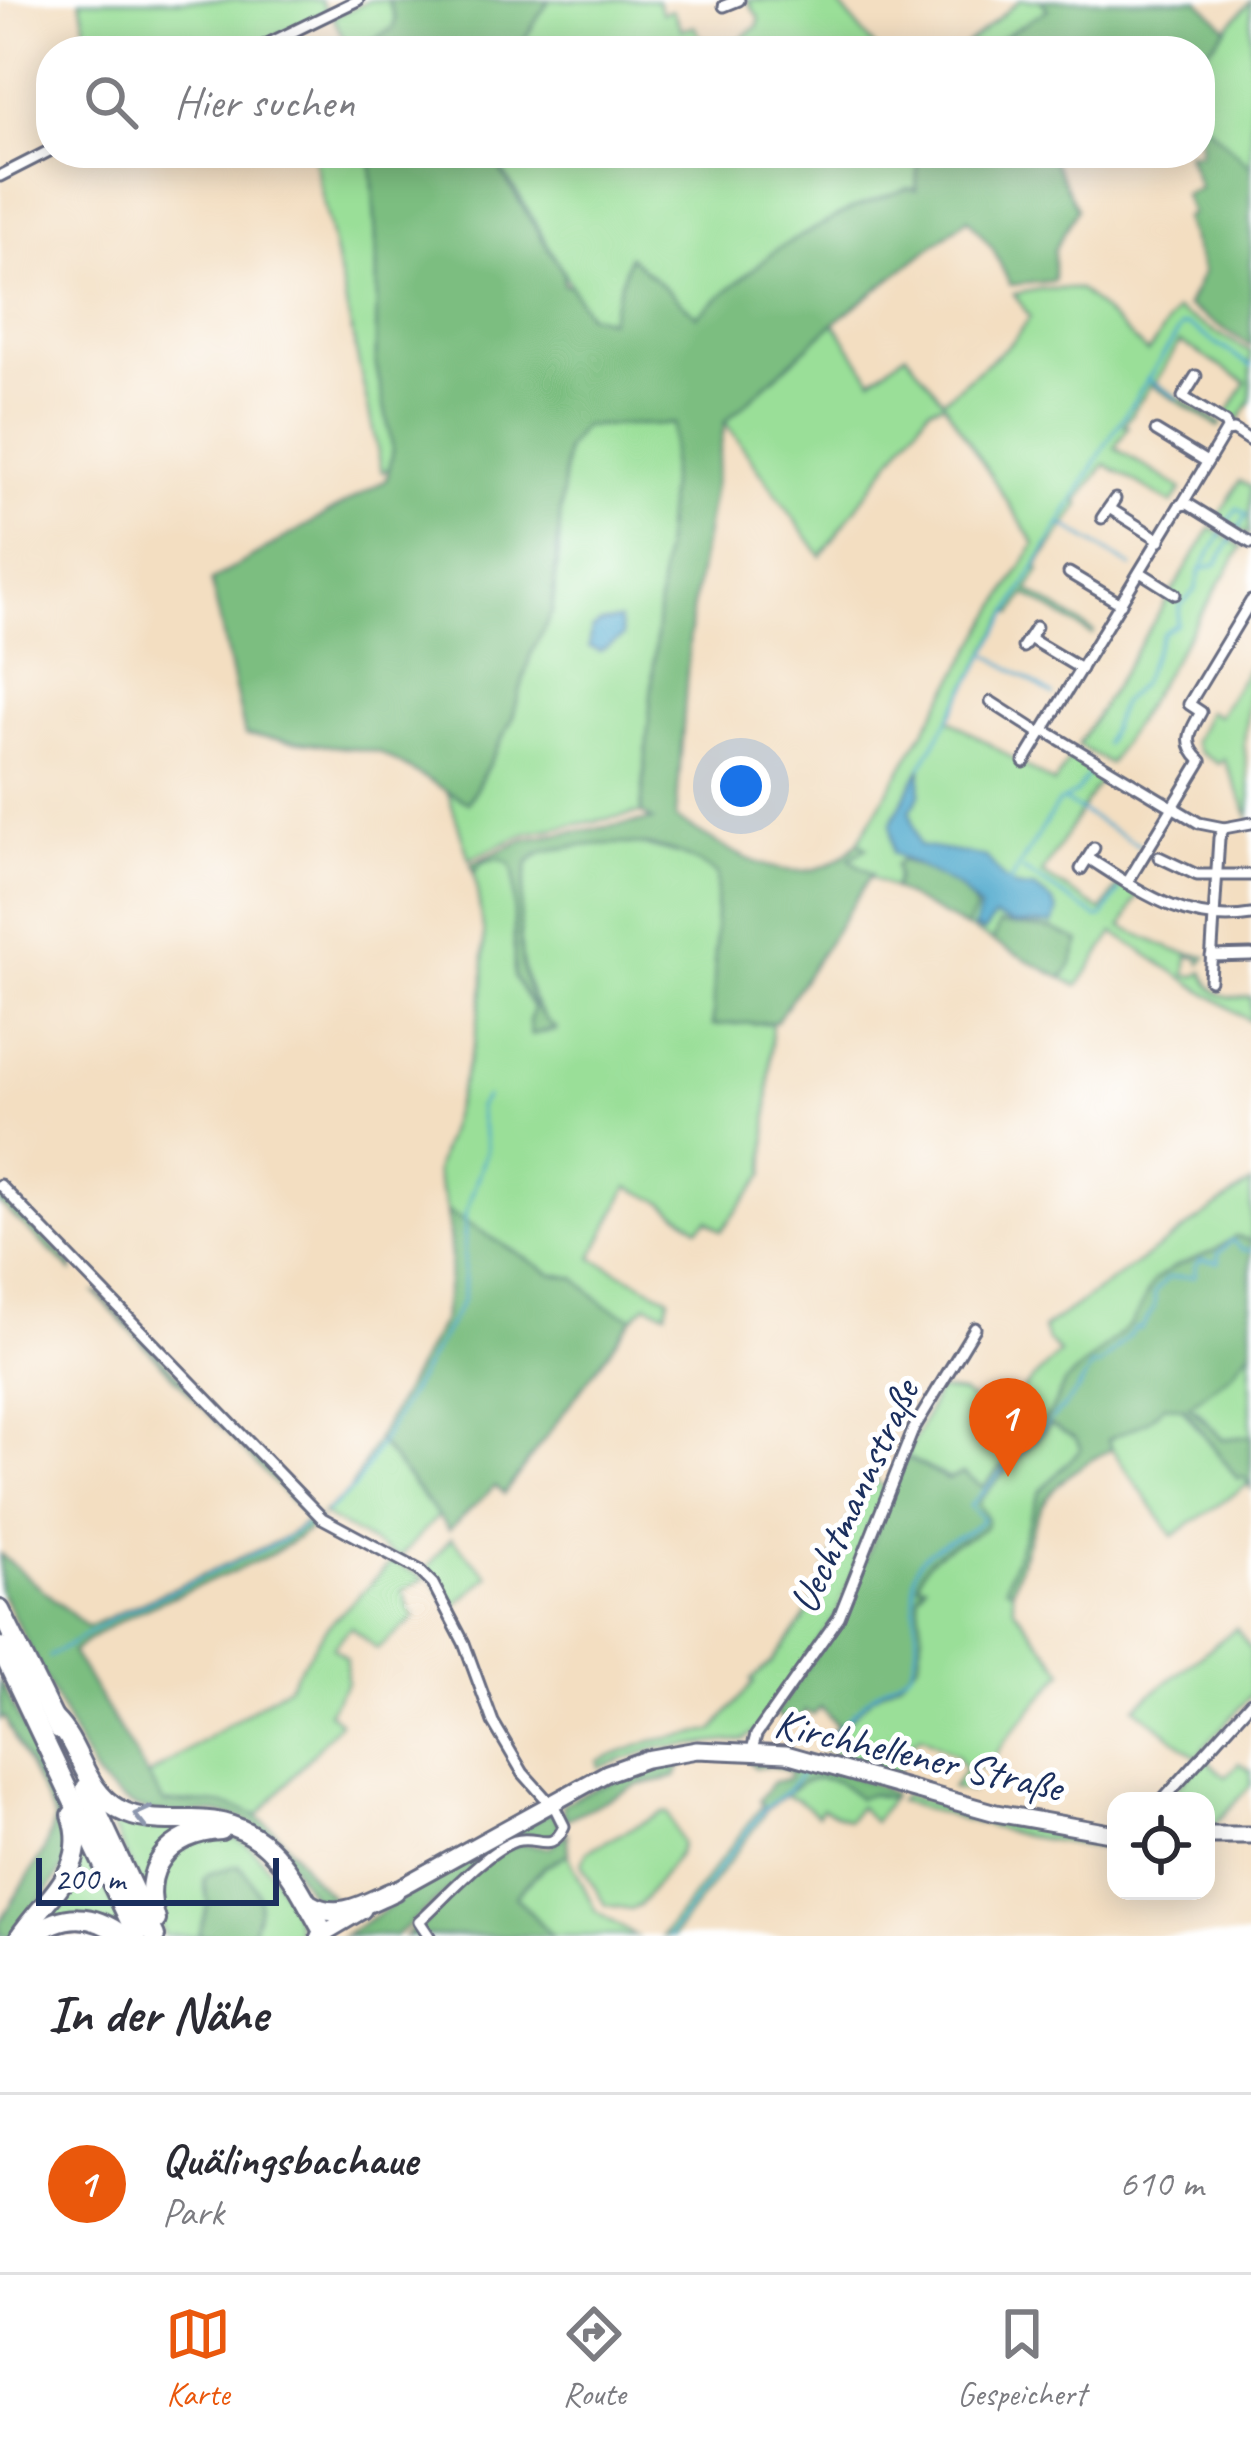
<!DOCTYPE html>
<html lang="de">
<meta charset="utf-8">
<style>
:root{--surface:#fff;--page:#f7f7f7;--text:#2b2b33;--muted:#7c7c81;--line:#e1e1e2;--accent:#ea580c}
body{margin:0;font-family:Caveat,sans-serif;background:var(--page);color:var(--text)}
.controls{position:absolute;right:36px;bottom:36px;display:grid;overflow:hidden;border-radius:24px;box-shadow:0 6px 30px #0003}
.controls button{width:108px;height:108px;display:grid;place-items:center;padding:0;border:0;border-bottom:3px solid var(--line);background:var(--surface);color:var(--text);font:60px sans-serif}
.scale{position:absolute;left:36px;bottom:30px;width:243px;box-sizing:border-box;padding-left:12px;border:6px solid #1b2f5e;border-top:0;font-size:33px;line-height:42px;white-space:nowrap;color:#1b2f5e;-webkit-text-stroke:9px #fff;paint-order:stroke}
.you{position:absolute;left:741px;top:786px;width:42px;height:42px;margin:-30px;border:9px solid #fff;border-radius:50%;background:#1a73e8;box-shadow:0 0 0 18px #1a73e833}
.badge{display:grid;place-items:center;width:78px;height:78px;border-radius:50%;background:var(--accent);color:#fff;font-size:39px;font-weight:700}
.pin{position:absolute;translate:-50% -99px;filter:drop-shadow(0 3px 6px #0008)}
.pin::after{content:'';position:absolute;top:63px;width:42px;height:36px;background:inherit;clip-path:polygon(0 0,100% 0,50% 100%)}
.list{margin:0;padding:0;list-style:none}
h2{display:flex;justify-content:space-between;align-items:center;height:156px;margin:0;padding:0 48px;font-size:51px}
h2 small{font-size:39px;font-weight:400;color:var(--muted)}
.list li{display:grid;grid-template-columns:78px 1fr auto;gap:36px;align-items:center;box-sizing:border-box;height:180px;padding:0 48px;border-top:3px solid var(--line)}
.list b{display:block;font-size:45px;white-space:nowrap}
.list p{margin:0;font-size:39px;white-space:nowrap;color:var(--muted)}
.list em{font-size:39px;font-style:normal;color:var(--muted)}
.icon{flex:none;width:66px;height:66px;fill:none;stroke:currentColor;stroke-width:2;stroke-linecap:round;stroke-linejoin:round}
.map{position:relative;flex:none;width:1251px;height:1936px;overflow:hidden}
.search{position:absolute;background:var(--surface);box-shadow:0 6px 30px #0003;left:36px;right:36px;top:36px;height:132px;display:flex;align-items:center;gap:30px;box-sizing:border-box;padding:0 42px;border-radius:48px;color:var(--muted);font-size:45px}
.sheet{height:336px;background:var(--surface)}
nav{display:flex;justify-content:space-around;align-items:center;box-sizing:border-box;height:168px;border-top:3px solid var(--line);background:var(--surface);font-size:33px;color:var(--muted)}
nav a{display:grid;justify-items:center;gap:6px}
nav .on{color:var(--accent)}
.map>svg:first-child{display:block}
.green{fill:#9adf98;stroke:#5a877b;stroke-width:3}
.forest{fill:#7bbe80;stroke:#4b766f;stroke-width:3}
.water{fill:#4ea8cc;stroke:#346c95;stroke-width:3}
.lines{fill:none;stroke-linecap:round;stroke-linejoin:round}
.stream{stroke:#4ea8cc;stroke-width:3}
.minor-casing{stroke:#676c81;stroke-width:15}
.primary-casing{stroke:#676c81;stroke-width:21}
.motorway-casing{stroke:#676c81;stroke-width:24}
.minor{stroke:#fff;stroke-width:9}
.primary{stroke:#fff;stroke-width:15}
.motorway{stroke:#fff;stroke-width:18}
.oneway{stroke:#8d97ae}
.labels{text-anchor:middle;stroke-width:10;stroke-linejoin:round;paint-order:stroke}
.street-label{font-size:42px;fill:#1b2f5e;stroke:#fff}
</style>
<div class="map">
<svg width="1251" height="1936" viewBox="0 0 1251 1936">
<rect width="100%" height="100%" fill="#fff"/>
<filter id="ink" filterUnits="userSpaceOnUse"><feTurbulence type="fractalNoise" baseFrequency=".00833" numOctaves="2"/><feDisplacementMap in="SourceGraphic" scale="24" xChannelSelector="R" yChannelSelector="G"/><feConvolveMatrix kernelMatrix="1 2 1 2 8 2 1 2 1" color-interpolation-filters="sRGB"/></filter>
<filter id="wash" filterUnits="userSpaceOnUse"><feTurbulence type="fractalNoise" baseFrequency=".004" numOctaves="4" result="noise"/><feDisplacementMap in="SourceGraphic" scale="48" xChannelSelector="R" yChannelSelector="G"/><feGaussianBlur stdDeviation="2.7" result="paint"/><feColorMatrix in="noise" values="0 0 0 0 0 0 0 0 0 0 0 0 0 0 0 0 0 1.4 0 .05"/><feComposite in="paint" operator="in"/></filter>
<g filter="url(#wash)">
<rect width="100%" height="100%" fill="#f3dec1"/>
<g class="green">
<polygon points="80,0 320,0 327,11 244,51 181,51 179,47 171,51 91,51"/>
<polygon points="370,0 388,0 395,19 393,29 350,51 333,17"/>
<polygon points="549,0 657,0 662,13 672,10 682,30 694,26 709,51 517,51"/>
<polygon points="747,0 835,0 878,51 724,51 758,26 759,18"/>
<polygon points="1020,0 1040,0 1049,9 981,51 959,51"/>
<polygon points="1251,1 1251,167 1200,119 1200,58"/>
<polygon points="313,153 371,153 377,256 376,365 393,450 391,467 382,472"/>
<polygon points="490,153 924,153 918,164 916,190 721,298 697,316 609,320 587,314 522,200"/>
<path d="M 1040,289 L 1079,289 L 1148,353 L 1176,310 L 1251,352 L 1251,401 L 1236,425 L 1225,418 L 1246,382 L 1180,342 L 1155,383 L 1221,424 L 1219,427 L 1151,385 L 1124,425 L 1128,427 L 1115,448 L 1182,489 L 1172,504 L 1105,464 L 1077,502 L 1080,505 L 1037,567 L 1040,570 L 1028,590 L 1094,632 L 1092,635 L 1026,594 L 1013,614 L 1009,612 L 949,719 L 1054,784 L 1071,756 L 1103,775 L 1042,874 L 1102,911 L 1120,883 L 1139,894 L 1122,927 L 1174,950 L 1207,957 L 1201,964 L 1199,958 L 1188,956 L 1186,975 L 1197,976 L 1203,972 C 1212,995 1224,999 1251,997 L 1251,1022 L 1114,933 L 1078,986 L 871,877 L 872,874 L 848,859 L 866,847 L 858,842 L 1035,544 L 944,403 L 930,407 L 821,556 L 725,422 L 834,323 L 872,379 L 906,353 L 943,400 L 1013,341 L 1030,317 L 1014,294 Z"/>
<polygon points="675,424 641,813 528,833 469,859 447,790 469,802 512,720 530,656 552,612 559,552 561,479 566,449 583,426"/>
<polygon points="1240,481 1251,487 1249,535 1218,517"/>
<polygon points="1211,528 1242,547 1109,764 1078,745"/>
<polygon points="1251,663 1244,744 1251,799 1249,816 1224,759 1219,764 1199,752 1194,741 1208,711 1218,716"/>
<path d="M 624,840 L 697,859 L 718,874 L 713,1024 L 772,1023 L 765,1174 L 721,1231 L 708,1220 L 698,1228 L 662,1202 L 628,1187 L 592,1258 L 669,1297 L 666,1312 L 647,1304 L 633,1318 L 605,1305 L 575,1278 L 552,1274 L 447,1211 L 435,1172 L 474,1044 L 484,984 L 484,935 L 474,873 C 480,859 499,854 511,864 L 514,875 L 514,977 L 533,1008 L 529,1022 L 531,1034 L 555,1031 C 512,986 516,919 528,863 L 543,851 Z"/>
<path d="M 1251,1183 L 1251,1436 L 1222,1439 L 1196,1409 L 1181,1407 L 1238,1479 L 1243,1476 L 1249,1484 L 1173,1536 L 1111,1448 C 1042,1476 1032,1524 1008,1588 L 1012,1590 L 1014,1608 L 1064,1671 L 1005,1741 L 986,1769 L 976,1765 L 970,1772 L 971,1791 L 952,1788 L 965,1770 L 957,1756 L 921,1736 L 909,1745 L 896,1775 L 876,1768 L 877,1765 L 818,1748 L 839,1728 L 800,1683 L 952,1480 L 906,1457 L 938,1390 L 962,1393 L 995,1417 L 1060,1353 L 1047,1340 L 1043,1329 Z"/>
<polygon points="377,1440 438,1516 399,1558 322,1514 349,1492"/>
<polygon points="870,1472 886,1492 836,1615 757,1730 743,1740 658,1748 599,1767 598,1761 652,1741 713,1731 754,1682 751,1680 771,1663 804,1620"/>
<polygon points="451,1538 489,1576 451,1609 426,1569"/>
<polygon points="392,1562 425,1578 402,1591 415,1618 377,1649 351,1627 333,1647 346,1658 347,1682 328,1712 340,1722 259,1815 191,1802 164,1804 145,1778 288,1686 326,1628"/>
<polygon points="1236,1628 1251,1650 1251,1695 1196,1757 1135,1707"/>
<polygon points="1205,1758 1226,1777 1240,1763 1251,1771 1251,1785 1215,1824 1206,1823 1206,1801 1166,1801"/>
<polygon points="810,1777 838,1781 851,1791 891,1798 874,1822 859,1807 848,1820 822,1808 817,1815 797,1799 784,1795"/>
<polygon points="904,1795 998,1820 1116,1841 1116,1850 1023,1836 898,1801"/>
<polygon points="103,1806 188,1829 143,1893"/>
<polygon points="761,1807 765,1811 761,1819 673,1936 662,1936"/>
<polygon points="663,1812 668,1813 682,1844 679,1853 640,1905 631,1909 605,1905 581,1864 587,1851"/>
<path d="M 208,1833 C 223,1835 234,1836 246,1844 C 265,1856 302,1915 297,1936 L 251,1936 L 257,1916 L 225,1871 L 217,1871 L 204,1885 L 208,1902 L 199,1936 L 164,1936 L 155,1908 L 164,1860 Z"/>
<polygon points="84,1842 125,1929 43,1922"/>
<polygon points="568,1854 596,1912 636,1936 552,1936 515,1896 544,1867"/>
</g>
<g class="forest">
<polygon points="388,0 549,0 517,51 353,51 393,28 395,19"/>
<polygon points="1040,0 1198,0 1227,28 1200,58 1200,51 981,51 1048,9"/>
<polygon points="1200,119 1251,167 1251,346 1187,306 1203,272 1184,218 1191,214 1184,194 1199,188 1187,153 1200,153"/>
<path d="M 371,153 L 490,153 L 563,272 L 564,285 L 570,285 L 587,314 L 609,320 L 629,256 L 697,316 L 777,249 L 853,208 L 908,188 L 916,190 L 918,164 L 924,153 L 1049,153 L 1077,209 L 1054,250 L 1054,281 L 1010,285 L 993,249 L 968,218 L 834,323 L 725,422 L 691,618 L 676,819 C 733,851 802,905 858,842 L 867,848 L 849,859 L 872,874 L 776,1022 L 713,1025 L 717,874 C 668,841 628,840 571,847 C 554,850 539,849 528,863 C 518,909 510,998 556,1028 L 531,1035 L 529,1022 L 533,1008 L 514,977 L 514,875 L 510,864 L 500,859 L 483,861 L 474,873 L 471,864 L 526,839 L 652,820 L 641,813 L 674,424 L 583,426 L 566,450 L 552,612 L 530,656 L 512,720 L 468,803 L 379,752 L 245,735 L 211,581 L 387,479 L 393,450 L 376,365 L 377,256 Z"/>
<path d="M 900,860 C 926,869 966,883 976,910 L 966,928 L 893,889 L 897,877 L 895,866 Z"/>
<polygon points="999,924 1052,929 1080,941 1071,966 1062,978 993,942"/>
<polygon points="0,1192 73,1266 72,1271 0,1204"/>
<polygon points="447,1211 552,1274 575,1278 605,1305 633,1318 504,1494 495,1486 449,1530 377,1439 443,1320 451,1259"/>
<path d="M 1236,1236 L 1251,1241 L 1251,1349 L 1232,1373 L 1189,1406 L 1222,1439 L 1251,1436 L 1251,1488 L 1243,1476 L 1238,1479 L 1184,1408 L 1165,1405 L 1147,1421 L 1108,1440 L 1112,1449 C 1036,1485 1037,1515 1012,1590 L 1005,1587 L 1040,1491 L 1081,1449 L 1075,1438 L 1050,1425 L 981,1498 L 979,1504 C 981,1509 987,1515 987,1521 C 985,1540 926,1541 918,1584 L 925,1584 L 918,1596 L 922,1630 L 919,1661 L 899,1681 L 872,1697 L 822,1748 L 819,1747 L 838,1725 L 821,1707 L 813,1715 L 805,1711 L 800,1721 L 790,1722 L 775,1714 L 841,1618 L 906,1457 L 947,1480 L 963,1473 L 983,1487 L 1051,1412 L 1064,1384 L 1132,1323 L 1154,1281 L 1174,1267 L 1214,1251 Z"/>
<path d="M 95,1293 L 99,1293 L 320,1522 C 305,1532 289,1544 273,1553 C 208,1587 130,1605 72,1652 L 164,1803 C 243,1800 262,1807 308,1872 C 318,1885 331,1894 339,1907 L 317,1903 C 299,1879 282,1846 258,1828 C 204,1789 156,1846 95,1776 L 0,1590 L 0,1554 L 87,1627 L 284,1538 L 309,1520 Z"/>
<polygon points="0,1679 71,1826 70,1859 15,1936 0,1936 0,1922 44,1851 55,1819 4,1717 0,1720"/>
<path d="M 747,1759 C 792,1760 854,1771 893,1794 L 891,1798 L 872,1794 L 858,1798 C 821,1761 798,1782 765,1811 L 759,1800 L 773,1782 L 788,1779 L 790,1772 L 773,1766 L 755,1768 Z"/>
<path d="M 682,1762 L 676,1777 L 638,1785 L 565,1820 L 562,1804 C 602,1784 638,1771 682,1762 Z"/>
<polygon points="550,1812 559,1822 559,1831 548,1839 524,1835 512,1838 395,1936 343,1936 436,1877"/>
<path d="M 567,1833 L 568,1854 L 543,1867 L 515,1896 L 552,1936 L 405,1936 L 416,1926 L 418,1929 C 440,1908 492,1846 521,1844 C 530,1843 541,1847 550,1847 Z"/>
<path d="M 238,1865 C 265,1893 262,1902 251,1936 L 199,1936 L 208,1902 L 204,1879 L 208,1874 Z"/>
</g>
<g class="water">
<polygon points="619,620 623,637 600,651 589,647 592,629 601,623"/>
<path d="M 921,767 L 920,795 L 910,811 L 919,846 L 986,857 C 1002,875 1006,892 1034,888 L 1053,902 L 1058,912 L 1053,924 L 1014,924 L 994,917 L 984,932 L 974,928 L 980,909 L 958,887 L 893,853 L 891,823 Z"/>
</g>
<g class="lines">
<g class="stream">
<polyline points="1147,379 1179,399"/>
<polyline points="1062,524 1132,567"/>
<polyline points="1201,569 1237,508 1247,515 1238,529"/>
<polyline points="989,655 1053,695"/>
<polyline points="1105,744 1121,703 1141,683 1163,633 1177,624 1180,606 1195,590 1201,569 1217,564 1233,537"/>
<polyline points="921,767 1106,444 1182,326 1188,325 1251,366"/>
<polyline points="1064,801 1140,846"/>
<polyline points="1023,870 1098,918 1103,917 1119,891"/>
<polyline points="1008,885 1058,803 1076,793 1089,773"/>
<polyline points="326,1513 355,1487 463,1300 465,1215 487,1149 478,1107 486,1097"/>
<polyline points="49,1657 115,1617 280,1542 305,1525"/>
<path d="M 821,1745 L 871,1696 L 911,1670 C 927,1635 902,1583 921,1560 C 940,1538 965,1540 983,1519 L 970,1506 L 1076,1393 L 1092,1366 L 1099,1366 L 1136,1328 L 1141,1329 L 1154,1308 L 1155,1293 L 1167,1278 L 1195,1276 L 1195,1266 L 1201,1260 L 1219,1262 L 1218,1254 L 1232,1240 L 1242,1250 L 1251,1250"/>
<polyline points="668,1936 764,1809 788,1790 801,1774"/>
</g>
</g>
</g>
<g filter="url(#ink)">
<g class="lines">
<defs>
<g id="minor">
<polyline points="724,6 739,0"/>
<polyline points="253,51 358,0"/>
<polyline points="0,176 51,150"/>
<polyline points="1196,376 1183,397 1225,423 1228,430"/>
<polyline points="1156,431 1207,462"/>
<polyline points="1183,503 1226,431 1234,430 1251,441"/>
<polyline points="1109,508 1160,540"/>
<polyline points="1102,518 1115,499"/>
<polyline points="1140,572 1175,594"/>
<polyline points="1069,573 1121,604"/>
<polyline points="1029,638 1081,669"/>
<polyline points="1023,647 1036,627"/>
<polyline points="991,702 1041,734"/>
<polyline points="1044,730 1199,823 1224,828 1251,823"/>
<polyline points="1024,762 1180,505 1188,504 1251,543"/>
<polyline points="1159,857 1197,875 1251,875"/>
<path d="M 1088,858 C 1140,891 1186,926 1251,915"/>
<polyline points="1081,869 1094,848"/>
<path d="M 1127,883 L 1201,761 C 1182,743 1190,732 1201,712 L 1189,704 L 1251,601"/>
<polyline points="1211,956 1251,955"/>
<polyline points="1210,980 1219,838 1224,828"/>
<path d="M 0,1185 L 322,1518 L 419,1570 L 433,1584 L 464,1643 L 493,1722 L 523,1773 L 556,1810 L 564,1826 C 552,1855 537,1834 515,1841 C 484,1852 444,1899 419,1921 L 429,1936"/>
<polyline points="752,1750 756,1735 839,1617 913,1430 975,1328"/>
<polyline points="1162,1801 1251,1702"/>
</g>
<g id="primary">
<polyline points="1206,1835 1251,1835"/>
<polyline points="388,1894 607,1773 646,1759 697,1750 786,1754 996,1813 1116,1834"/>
<polyline points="319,1936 363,1910"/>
</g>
<g id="motorway">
<polyline points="0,1610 59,1730"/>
<polyline points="0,1647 137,1936"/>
<path d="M 54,1719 C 81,1745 83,1789 118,1809 C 142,1822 166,1820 191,1820 C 269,1819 290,1873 324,1933"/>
<polyline points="86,1788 155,1936"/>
<path d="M 309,1904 C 339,1922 366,1903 394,1891"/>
<path d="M 156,1920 C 139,1868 169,1833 221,1830"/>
<path d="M 20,1936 C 46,1897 91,1869 72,1815"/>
<path d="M 33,1936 C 62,1912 94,1913 123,1936"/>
</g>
</defs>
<use href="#minor" class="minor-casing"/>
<use href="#primary" class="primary-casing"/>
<use href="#motorway" class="motorway-casing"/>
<use href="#minor" class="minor"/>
<use href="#primary" class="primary"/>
<use href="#motorway" class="motorway"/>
</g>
<defs><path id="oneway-chevron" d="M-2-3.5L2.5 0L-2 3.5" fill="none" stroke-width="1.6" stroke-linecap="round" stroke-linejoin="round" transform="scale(3)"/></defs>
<use class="oneway" href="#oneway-chevron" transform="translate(142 1816) rotate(-166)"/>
</g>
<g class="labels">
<g class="street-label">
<text transform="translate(853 1496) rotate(-65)" y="15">Uechtmannstraße</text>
<text transform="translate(919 1754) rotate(13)" y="15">Kirchhellener Straße</text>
</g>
</g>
</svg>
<div class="controls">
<button><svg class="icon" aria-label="locate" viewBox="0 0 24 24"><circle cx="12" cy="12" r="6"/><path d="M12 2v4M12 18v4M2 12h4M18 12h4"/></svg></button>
</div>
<div class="scale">200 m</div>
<div class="you"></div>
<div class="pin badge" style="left:1008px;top:1477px">1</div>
<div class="search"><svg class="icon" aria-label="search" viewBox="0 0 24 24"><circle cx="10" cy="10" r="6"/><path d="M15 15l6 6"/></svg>Hier suchen</div>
</div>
<section class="sheet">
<h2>In der Nähe<small></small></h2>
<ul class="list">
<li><span class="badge">1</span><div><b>Quälingsbachaue</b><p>Park</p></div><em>610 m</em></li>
</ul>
</section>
<nav>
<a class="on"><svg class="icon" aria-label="map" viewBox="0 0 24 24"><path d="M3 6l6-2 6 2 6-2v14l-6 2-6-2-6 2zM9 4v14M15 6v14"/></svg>Karte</a>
<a><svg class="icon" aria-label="directions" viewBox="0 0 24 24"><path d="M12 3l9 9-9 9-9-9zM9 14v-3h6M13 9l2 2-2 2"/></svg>Route</a>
<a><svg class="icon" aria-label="saved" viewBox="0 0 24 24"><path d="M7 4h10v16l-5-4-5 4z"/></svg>Gespeichert</a>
</nav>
